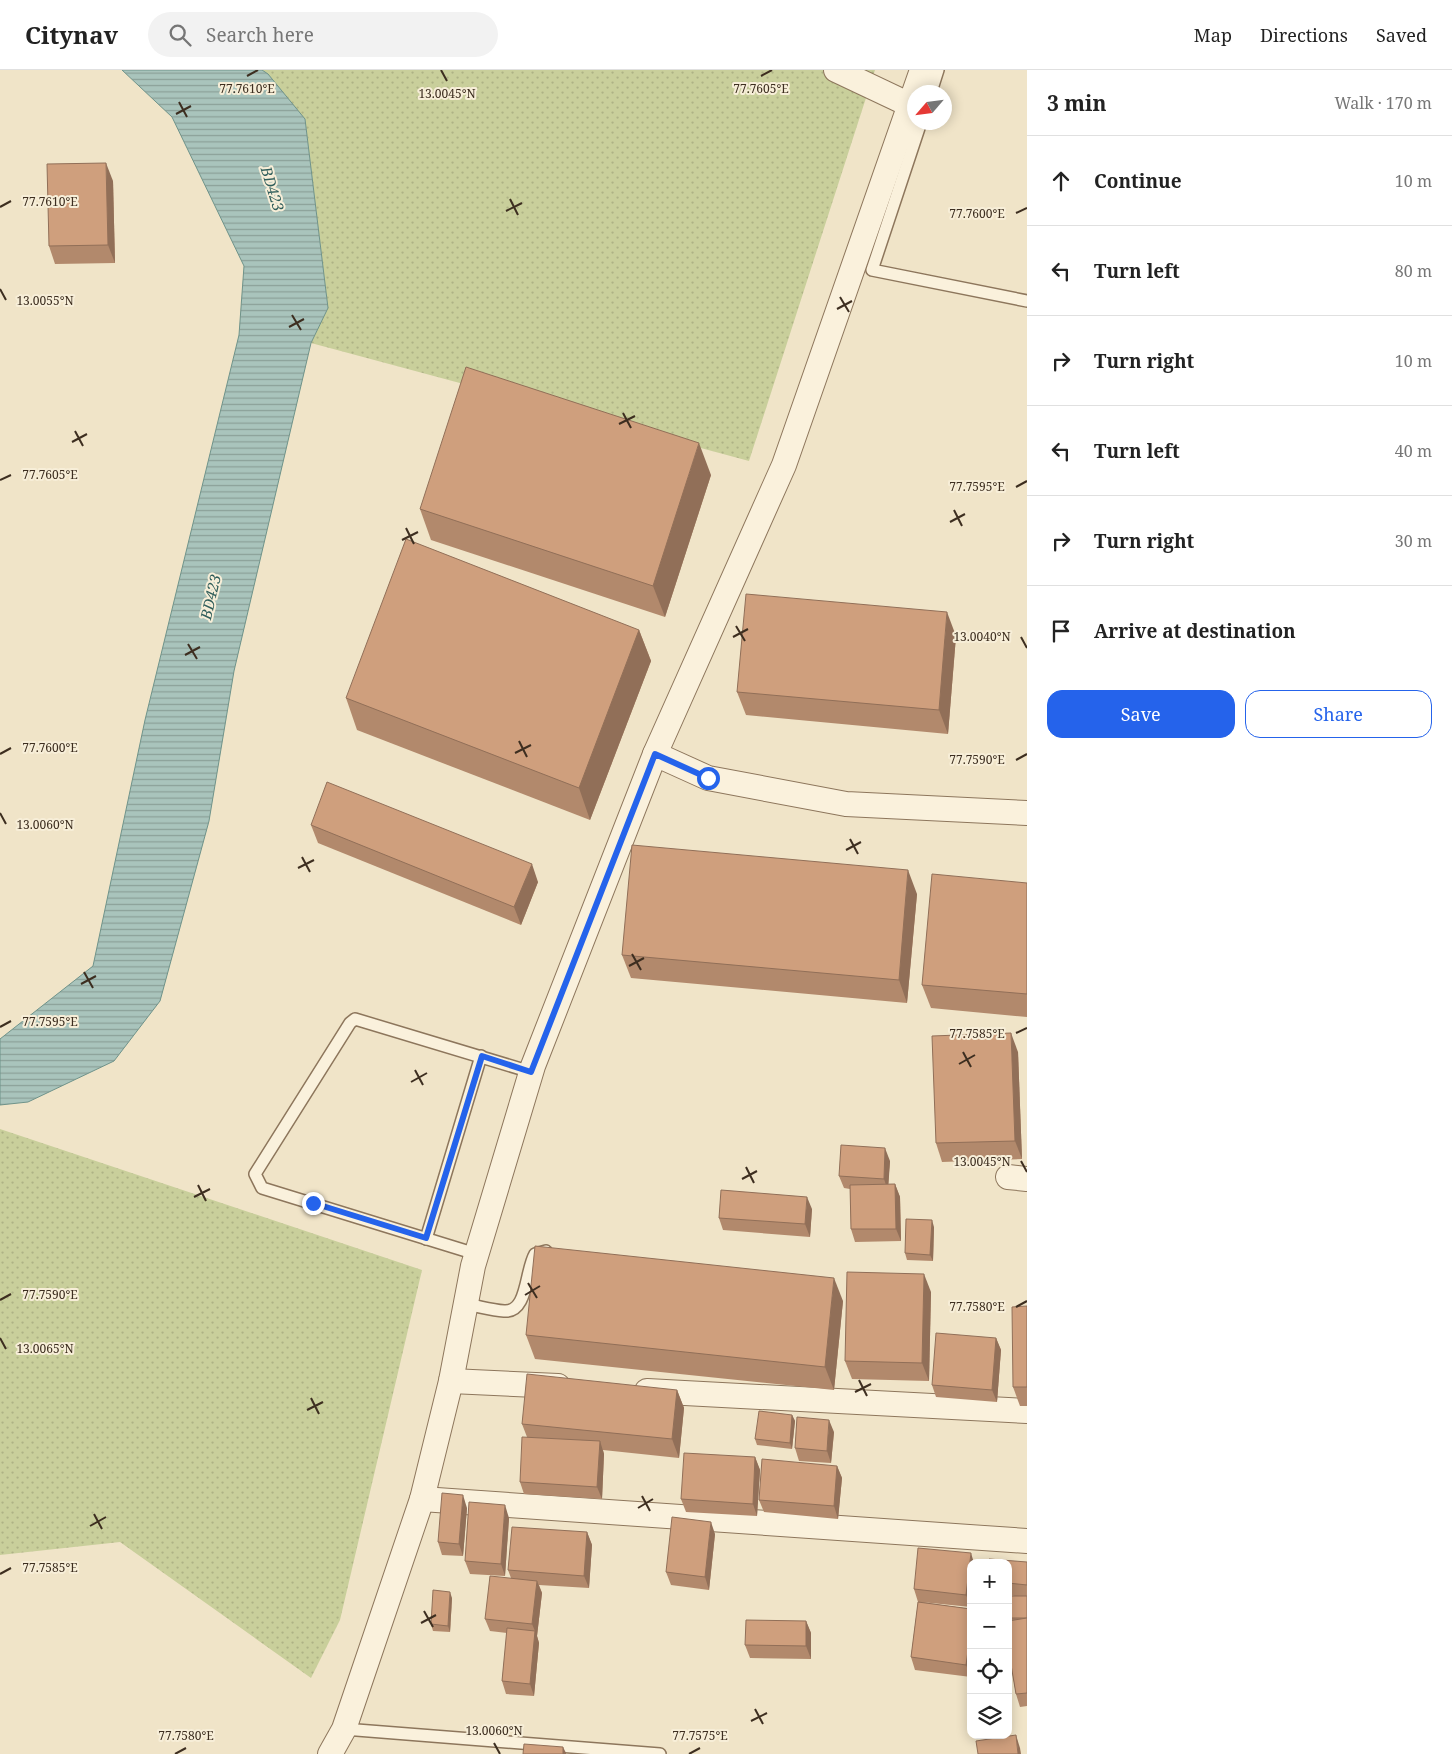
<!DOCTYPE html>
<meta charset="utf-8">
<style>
:root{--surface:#fff;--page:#f2f2f2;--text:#222;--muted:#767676;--line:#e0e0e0;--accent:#2563eb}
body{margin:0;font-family:"Noto Serif",serif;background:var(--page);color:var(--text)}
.controls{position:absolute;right:15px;bottom:15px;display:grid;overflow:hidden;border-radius:10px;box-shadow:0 2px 12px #0003}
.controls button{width:45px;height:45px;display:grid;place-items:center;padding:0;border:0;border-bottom:1px solid var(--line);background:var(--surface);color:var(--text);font:25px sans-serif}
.compass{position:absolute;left:907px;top:15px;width:45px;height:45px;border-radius:50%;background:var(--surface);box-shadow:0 2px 12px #0003;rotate:242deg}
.stop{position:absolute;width:15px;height:15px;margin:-11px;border:4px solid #2563eb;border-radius:50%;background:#fff}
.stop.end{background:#2563eb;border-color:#fff;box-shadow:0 1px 5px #0008}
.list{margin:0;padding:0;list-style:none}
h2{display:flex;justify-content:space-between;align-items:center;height:65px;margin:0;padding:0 20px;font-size:21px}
h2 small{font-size:16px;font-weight:400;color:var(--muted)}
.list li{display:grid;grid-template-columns:32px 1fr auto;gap:15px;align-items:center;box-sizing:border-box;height:90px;padding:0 20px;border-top:1px solid var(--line)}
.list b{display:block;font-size:19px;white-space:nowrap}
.list em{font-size:16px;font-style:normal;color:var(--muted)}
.actions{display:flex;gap:10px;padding:15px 20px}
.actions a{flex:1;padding:11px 0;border:1px solid var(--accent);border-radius:15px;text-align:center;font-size:18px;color:var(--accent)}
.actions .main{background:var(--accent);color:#fff}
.icon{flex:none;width:28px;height:28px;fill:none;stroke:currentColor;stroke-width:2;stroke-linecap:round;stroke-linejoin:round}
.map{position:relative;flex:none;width:1027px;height:1684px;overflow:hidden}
header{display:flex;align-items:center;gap:30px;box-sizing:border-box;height:70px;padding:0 25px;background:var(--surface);border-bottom:1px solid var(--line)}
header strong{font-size:24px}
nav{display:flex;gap:28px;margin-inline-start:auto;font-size:18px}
.search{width:350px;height:45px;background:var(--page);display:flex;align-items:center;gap:12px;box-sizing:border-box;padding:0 18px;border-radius:28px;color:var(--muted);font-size:19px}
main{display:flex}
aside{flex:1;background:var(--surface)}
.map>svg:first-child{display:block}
.grass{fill:url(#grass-dots)}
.water{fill:url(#water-rules);stroke:#6f938a}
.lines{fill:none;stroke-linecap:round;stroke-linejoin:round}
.lane-casing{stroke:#8d765c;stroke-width:14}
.street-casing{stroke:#8d765c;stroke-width:26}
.lane{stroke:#faf1dc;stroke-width:11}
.street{stroke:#faf1dc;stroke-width:24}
.wall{fill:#b2896c}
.shaded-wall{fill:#916f58}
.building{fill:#cf9f7d;stroke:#916f58}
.route{stroke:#2563eb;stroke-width:6}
.ticks{fill:none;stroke:#3d2e20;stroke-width:2}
.labels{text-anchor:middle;stroke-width:4;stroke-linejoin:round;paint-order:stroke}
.water-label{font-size:15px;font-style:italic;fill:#2f5d5a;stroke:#f7eed8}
.ticks-label{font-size:12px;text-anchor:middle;fill:#3d2e20;stroke:#f7eed8;stroke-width:4;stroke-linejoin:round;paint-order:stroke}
</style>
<header>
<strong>Citynav</strong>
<div class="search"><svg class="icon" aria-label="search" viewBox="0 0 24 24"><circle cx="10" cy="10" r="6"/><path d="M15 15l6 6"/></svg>Search here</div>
<nav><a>Map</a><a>Directions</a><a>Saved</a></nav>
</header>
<main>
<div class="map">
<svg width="1027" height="1684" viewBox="0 0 1027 1684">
<defs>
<pattern id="grass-dots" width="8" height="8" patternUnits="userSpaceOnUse" patternTransform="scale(1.25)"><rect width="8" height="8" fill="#c9cf9b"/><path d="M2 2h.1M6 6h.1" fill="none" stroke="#aeb285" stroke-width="1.8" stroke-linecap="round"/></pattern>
<pattern id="water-rules" width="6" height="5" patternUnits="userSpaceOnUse" patternTransform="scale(1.25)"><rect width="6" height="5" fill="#a9c4bc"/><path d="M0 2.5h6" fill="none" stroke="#8ba098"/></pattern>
</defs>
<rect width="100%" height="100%" fill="#f0e4c8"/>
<g class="grass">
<polygon points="262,0 875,0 749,391 311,273 328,238 305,49"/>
<polygon points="0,1059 422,1200 340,1550 311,1608 120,1472 0,1485"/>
</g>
<polygon class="water" points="122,0 262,0 268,4 305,49 328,238 311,273 234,601 209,751 160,931 114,991 28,1032 0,1035 0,969 93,896 145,650 239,265 244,196 172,47"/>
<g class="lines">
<defs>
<g id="lane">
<polyline points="931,22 938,0"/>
<polyline points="921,52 872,200 1027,231"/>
<polyline points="426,1169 481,986"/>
<polyline points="476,1184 262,1118 255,1104 350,953 355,949 531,1002"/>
<path d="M 465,1234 C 478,1236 491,1240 504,1241 C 528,1243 525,1201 535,1184 L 546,1181"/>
<polyline points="344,1659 660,1684"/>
</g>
<g id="street">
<polyline points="836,0 910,35"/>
<polyline points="655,684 708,708 846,734 1027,743"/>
<polyline points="1008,1107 1027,1109"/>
<polyline points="451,1311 558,1316"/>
<polyline points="647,1321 1027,1341"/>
<polyline points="422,1429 1027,1471"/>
<polyline points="330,1684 344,1659 422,1429 451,1311 473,1196 533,996 655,684 784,395 922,0"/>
</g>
</defs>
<use href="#lane" class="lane-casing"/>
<use href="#street" class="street-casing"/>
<use href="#lane" class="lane"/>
<use href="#street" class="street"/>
</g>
<g class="wall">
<polygon points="113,111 115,193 55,194 49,176"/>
<polygon points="711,405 665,547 431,470 420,439"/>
<polygon points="639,560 651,591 590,750 357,660 346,628"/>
<polygon points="956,566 948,664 746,645 737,622"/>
<polygon points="311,755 538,812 521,855 318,773"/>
<polygon points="1027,813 1027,947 931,938 922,915"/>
<polygon points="917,824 907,933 631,908 622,885"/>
<polygon points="1018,982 1022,1089 942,1092 936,1073"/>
<polygon points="890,1091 888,1115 895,1114 900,1127 901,1171 855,1172 851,1159 850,1119 844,1118 839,1106"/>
<polygon points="812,1139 810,1167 723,1160 719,1148"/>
<polygon points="934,1157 933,1191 907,1190 905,1183"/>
<polygon points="931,1222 929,1311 852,1309 845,1291"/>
<polygon points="843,1231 834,1320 535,1289 526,1265"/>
<polygon points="1027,1236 1027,1336 1020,1336 1013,1317"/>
<polygon points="996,1268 1001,1280 997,1332 936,1327 932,1315"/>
<polygon points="677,1320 684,1338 679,1388 603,1380 604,1384 602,1429 524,1424 520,1412 527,1367 522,1354"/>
<polygon points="792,1345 795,1351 792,1379 757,1375 755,1369"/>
<polygon points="834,1362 831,1393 799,1391 795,1378"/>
<polygon points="755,1387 760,1400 757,1446 686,1442 681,1429"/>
<polygon points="837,1396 842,1408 838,1449 764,1442 759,1430"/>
<polygon points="467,1438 463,1486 442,1485 438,1472"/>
<polygon points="509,1448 505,1506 470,1504 465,1491"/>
<polygon points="587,1462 592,1475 589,1518 539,1515 542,1523 537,1566 539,1573 534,1626 506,1624 502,1611 507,1563 490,1561 485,1549 511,1508 508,1500"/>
<polygon points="715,1464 709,1520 671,1515 666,1502"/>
<polygon points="1027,1492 1027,1636 1020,1637 1016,1624 1008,1577 1008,1526 1015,1526 1008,1525 1008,1493"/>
<polygon points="974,1493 971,1537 921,1532 971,1539 971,1607 915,1600 911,1587 918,1532 914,1519"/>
<polygon points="452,1528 450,1562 433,1561 431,1554"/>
<polygon points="806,1551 811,1563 811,1589 750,1588 745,1575"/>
</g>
<g class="shaded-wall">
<polygon points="106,93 113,111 115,193 108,175"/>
<polygon points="699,373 711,405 665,547 653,516"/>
<polygon points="947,542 956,566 948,664 939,640"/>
<polygon points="639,560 651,591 590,750 579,718"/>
<polygon points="532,794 538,812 521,855 514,837"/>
<polygon points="908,800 917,824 907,933 899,910"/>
<polygon points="1011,963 1018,982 1022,1089 1015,1071"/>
<polygon points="885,1078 890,1091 888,1121 884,1109"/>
<polygon points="895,1114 900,1127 901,1171 896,1159"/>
<polygon points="807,1127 812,1139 810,1167 805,1154"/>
<polygon points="932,1150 934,1157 933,1191 930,1185"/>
<polygon points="924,1204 931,1222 929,1311 922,1293"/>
<polygon points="834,1208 843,1231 834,1320 825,1297"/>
<polygon points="996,1268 1001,1280 997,1332 992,1320"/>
<polygon points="677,1320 684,1338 679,1388 672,1369"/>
<polygon points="792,1345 795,1351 792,1379 790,1373"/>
<polygon points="829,1350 834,1362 831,1393 827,1381"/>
<polygon points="600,1371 604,1384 602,1429 597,1417"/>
<polygon points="755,1387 760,1400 757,1446 753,1434"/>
<polygon points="837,1396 842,1408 838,1449 834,1436"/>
<polygon points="463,1425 467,1438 463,1486 459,1474"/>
<polygon points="505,1435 509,1448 505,1506 501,1494"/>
<polygon points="711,1452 715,1464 709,1520 705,1507"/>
<polygon points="587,1462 592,1475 589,1518 584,1506"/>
<polygon points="971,1483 974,1493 971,1493 971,1537 966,1525"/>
<polygon points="537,1511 542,1523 537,1566 539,1573 534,1626 530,1614 535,1561 532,1554"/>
<polygon points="450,1522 452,1528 450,1562 448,1556"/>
<polygon points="806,1551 811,1563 811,1589 806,1576"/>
<polygon points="971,1559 971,1607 966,1595"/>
<polygon points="1016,1665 1020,1678 1021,1684 1018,1684"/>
<polygon points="563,1677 566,1683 566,1684 563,1684"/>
</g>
<g class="building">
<polygon points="106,93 108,175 49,176 47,94"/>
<polygon points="466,297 699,373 653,516 420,439"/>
<polygon points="406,469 639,560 579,718 346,628"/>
<polygon points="746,524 947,542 939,640 737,622"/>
<polygon points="327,712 532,794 514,837 311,755"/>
<polygon points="632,775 908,800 899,910 622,885"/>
<polygon points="932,804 1027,813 1027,924 922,915"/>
<polygon points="1011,963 1015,1071 936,1073 932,966"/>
<polygon points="841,1075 885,1078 884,1109 839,1106"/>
<polygon points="895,1114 896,1159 851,1159 850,1115"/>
<polygon points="721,1120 807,1127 805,1154 719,1148"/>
<polygon points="906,1149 932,1150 930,1185 905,1183"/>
<polygon points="535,1176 834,1208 825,1297 526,1265"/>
<polygon points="847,1202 924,1204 922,1293 845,1291"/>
<polygon points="1027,1236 1027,1317 1013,1317 1012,1237"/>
<polygon points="936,1263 996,1268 992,1320 932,1315"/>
<polygon points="527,1304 677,1320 672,1369 522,1354"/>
<polygon points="759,1341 792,1345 790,1373 755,1369"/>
<polygon points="797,1347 829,1350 827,1381 795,1378"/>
<polygon points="522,1367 600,1371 597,1417 520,1412"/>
<polygon points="684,1383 755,1387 753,1434 681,1429"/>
<polygon points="762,1389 837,1396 834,1436 759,1430"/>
<polygon points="442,1423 463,1425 459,1474 438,1472"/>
<polygon points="469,1432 505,1435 501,1494 465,1491"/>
<polygon points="672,1447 711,1452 705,1507 666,1502"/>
<polygon points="512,1457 587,1462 584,1506 508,1500"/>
<polygon points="918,1478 971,1483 966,1525 914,1519"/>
<polygon points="989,1489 1027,1492 1027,1515 1008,1513 1008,1493 989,1493"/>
<polygon points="490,1506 537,1511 532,1554 485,1549"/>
<polygon points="433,1520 450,1522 448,1556 431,1554"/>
<rect x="1008" y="1526" width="19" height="22"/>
<polygon points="918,1532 971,1539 971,1559 966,1595 911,1587"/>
<polygon points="1027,1548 1027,1623 1016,1624 1008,1577 1008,1551"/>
<polygon points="746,1550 806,1551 806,1576 745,1575"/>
<polygon points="507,1558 535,1561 530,1614 502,1611"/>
<polygon points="1016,1665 1018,1684 978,1684 976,1671"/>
<polygon points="524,1674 563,1677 563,1684 523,1684"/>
</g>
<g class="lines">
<polyline class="route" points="313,1133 426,1168 482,986 531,1002 655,684 708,708"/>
</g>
<path class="ticks" d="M 441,0 L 447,11M 247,6 L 258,0M 761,6 L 772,0M 179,32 L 187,47M 176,44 L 191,36M 510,129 L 518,145M 0,137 L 11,131M 506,141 L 522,133M 1016,143 L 1027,138M 0,219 L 6,230M 840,227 L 849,242M 837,239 L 852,231M 292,245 L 301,260M 289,257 L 304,249M 623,343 L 631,358M 619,354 L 635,346M 75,361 L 83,376M 72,372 L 87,364M 0,410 L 11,405M 1016,417 L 1027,411M 954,440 L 962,456M 950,452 L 965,444M 406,458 L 414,474M 402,470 L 418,462M 736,556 L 745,571M 733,567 L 748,559M 1021,567 L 1027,578M 188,574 L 197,589M 185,585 L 200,577M 519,671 L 527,687M 515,683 L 531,675M 0,684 L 11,678M 1016,690 L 1027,684M 0,743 L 6,754M 850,769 L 858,784M 846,780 L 861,772M 302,787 L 310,802M 298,798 L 314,790M 632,884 L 641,900M 629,896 L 644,888M 84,902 L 93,918M 81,914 L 96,906M 0,957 L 11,951M 1016,963 L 1027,958M 963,982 L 971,997M 959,994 L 975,985M 415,1000 L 423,1015M 411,1012 L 427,1003M 1021,1091 L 1027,1102M 746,1097 L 754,1113M 742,1109 L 757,1101M 198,1115 L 206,1131M 194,1127 L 210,1119M 528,1213 L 537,1228M 525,1225 L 540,1216M 0,1230 L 11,1224M 1016,1237 L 1027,1231M 0,1268 L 6,1279M 859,1310 L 867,1326M 855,1322 L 871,1314M 311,1328 L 319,1344M 307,1340 L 323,1332M 642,1426 L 650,1441M 638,1438 L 653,1429M 94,1444 L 102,1459M 90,1456 L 106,1447M 0,1504 L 11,1498M 424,1541 L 433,1557M 421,1553 L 436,1545M 755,1639 L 763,1654M 751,1651 L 767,1643M 494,1673 L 500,1684M 175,1684 L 186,1678M 689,1684 L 700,1678"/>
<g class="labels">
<g class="water-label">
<text transform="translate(272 119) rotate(73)" y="5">BD423</text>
<text transform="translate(211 527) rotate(-77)" y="5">BD423</text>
</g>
</g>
<g class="ticks-label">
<text x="761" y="23">77.7605°E</text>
<text x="247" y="23">77.7610°E</text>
<text x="447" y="28">13.0045°N</text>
<text x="50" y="136">77.7610°E</text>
<text x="977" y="148">77.7600°E</text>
<text x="45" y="235">13.0055°N</text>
<text x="50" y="409">77.7605°E</text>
<text x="977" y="421">77.7595°E</text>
<text x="982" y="571">13.0040°N</text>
<text x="50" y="682">77.7600°E</text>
<text x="977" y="694">77.7590°E</text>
<text x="45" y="759">13.0060°N</text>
<text x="50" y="956">77.7595°E</text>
<text x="977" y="968">77.7585°E</text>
<text x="982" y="1096">13.0045°N</text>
<text x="50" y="1229">77.7590°E</text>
<text x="977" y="1241">77.7580°E</text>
<text x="45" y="1283">13.0065°N</text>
<text x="50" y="1502">77.7585°E</text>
<text x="494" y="1665">13.0060°N</text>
<text x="186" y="1670">77.7580°E</text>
<text x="700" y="1670">77.7575°E</text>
</g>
</svg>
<div class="controls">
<button>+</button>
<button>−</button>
<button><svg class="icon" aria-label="locate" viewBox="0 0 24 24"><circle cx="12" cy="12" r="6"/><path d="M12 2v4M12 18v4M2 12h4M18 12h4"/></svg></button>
<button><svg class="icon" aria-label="layers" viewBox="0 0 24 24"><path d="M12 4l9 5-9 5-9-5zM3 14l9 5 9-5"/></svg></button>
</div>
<svg class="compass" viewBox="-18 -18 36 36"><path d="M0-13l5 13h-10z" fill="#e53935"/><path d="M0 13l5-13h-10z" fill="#767676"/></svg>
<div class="stop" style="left:708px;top:708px"></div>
<div class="stop end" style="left:313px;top:1133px"></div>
</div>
<aside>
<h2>3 min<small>Walk · 170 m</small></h2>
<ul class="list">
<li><svg class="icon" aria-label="ahead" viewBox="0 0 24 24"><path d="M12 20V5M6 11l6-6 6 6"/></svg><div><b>Continue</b></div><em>10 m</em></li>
<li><svg class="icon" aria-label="left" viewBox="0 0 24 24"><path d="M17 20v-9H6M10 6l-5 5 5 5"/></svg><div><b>Turn left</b></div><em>80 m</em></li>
<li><svg class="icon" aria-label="right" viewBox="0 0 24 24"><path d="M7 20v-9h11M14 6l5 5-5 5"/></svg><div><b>Turn right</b></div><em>10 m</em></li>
<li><svg class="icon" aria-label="left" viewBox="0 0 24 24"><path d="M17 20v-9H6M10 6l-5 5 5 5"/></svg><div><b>Turn left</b></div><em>40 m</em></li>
<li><svg class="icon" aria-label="right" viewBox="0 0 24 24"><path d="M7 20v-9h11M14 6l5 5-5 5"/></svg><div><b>Turn right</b></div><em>30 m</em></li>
<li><svg class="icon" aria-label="arrive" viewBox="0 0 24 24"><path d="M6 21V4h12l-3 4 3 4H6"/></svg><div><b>Arrive at destination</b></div></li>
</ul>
<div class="actions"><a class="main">Save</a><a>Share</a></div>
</aside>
</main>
